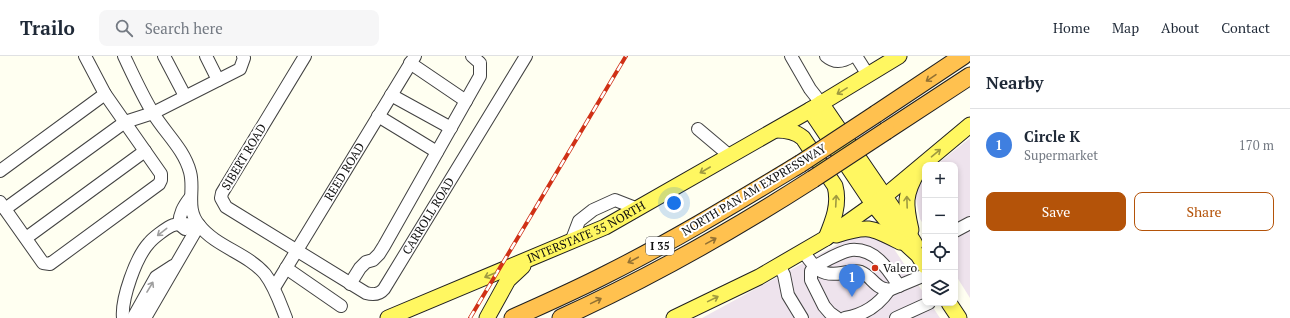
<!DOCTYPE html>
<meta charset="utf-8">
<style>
:root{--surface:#fff;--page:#f6f6f7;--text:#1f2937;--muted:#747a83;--line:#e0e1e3;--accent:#b45309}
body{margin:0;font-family:"PT Serif",serif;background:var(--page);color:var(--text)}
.controls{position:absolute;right:12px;bottom:12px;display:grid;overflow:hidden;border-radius:8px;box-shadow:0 2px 6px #0003}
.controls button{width:36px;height:36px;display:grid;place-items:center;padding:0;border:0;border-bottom:1px solid var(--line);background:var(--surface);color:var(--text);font:20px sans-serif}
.you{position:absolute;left:674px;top:147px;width:14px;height:14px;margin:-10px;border:3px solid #fff;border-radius:50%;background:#1a73e8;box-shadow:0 0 0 6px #1a73e833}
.badge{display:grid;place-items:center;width:26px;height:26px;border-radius:50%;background:var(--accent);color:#fff;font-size:13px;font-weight:700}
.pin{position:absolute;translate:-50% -33px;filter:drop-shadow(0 1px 2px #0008)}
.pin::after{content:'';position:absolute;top:21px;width:14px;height:12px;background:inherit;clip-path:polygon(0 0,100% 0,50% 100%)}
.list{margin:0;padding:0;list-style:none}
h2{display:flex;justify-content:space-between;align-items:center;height:52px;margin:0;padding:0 16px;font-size:17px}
h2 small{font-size:13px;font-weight:400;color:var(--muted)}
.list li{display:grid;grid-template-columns:26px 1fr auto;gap:12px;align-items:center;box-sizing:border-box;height:72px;padding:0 16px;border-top:1px solid var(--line)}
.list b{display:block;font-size:15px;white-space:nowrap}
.list p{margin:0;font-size:13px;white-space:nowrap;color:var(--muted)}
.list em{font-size:13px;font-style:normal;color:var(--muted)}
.actions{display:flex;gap:8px;padding:12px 16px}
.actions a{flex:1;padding:9px 0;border:1px solid var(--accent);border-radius:8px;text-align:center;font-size:14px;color:var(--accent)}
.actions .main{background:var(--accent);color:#fff}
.icon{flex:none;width:22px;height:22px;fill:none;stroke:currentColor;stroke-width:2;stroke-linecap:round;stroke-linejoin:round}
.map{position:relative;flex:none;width:970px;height:262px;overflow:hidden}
header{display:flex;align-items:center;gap:24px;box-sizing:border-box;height:56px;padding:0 20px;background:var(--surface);border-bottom:1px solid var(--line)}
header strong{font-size:19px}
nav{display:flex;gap:22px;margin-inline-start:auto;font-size:14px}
.search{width:280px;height:36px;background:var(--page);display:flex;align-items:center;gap:10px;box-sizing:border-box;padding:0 14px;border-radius:8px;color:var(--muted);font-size:15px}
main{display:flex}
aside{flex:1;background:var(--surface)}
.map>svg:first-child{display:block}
.industrial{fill:#eee3ed}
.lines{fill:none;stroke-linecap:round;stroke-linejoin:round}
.minor-casing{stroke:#424242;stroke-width:14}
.major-casing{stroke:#202020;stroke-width:17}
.highway-casing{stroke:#202020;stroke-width:19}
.minor{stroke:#fff;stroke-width:12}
.major{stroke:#fff761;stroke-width:15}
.highway{stroke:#ffc14f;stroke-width:17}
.rail-casing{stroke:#d03116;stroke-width:4}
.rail{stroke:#fff;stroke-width:2.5;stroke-dasharray:8;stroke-linecap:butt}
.highway-bridge-casing{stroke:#202020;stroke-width:19;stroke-linecap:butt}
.highway-bridge{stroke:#ffc14f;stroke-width:17}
.oneway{stroke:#937132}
.oneway2{stroke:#9f9a40}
.oneway3{stroke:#9f9f9f}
.poi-dot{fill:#d03116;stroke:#fff;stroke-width:1.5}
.labels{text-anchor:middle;stroke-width:4;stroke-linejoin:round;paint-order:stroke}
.shield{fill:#fff;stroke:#575757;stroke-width:1}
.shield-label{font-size:11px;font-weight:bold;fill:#0f0f0f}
.street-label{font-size:12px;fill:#0f0f0f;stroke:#fff}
.poi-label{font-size:12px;fill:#0f0f0f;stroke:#fff;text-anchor:start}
</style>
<header>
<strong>Trailo</strong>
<div class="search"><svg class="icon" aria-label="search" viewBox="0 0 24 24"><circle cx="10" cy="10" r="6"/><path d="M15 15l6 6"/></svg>Search here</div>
<nav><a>Home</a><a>Map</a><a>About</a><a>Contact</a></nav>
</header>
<main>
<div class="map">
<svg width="970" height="262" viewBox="0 0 970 262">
<rect width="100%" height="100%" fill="#fffff1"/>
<g class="industrial">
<polygon points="970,82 970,242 955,218 955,109 936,109"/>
<polygon points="925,118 925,171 920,163 915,139"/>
<polygon points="867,180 881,183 892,190 925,239 925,247 930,247 940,262 702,262 851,181"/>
</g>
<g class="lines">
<defs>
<g id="minor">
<path d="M 124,0 C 133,19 142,39 153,57 C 165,77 184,93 190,116 C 195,134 185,152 199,169 C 216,191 247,197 265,218 C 275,231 280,247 286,262"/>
<polyline points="164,0 185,40"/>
<polyline points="206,0 218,24"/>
<path id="s1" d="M 305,0 L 222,137 L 221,142 L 226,151 L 366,237 C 373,239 379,239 384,233 L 526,0"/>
<polyline points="791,0 810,33 821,47"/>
<path d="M 826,0 C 834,7 843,6 852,0"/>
<polyline points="856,0 868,19"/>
<polyline points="410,7 466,45"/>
<polyline points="391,39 451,72"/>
<polyline points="378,60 437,96"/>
<polyline points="698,73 730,100"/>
<polyline points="0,115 105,38"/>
<polyline points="0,146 43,207 50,208 159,128 161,124 161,118 105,38 85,0"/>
<polyline points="5,153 125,66 153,57 240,13 244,2 243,0"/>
<path d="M 185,173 L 179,168 C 180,157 183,151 190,142"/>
<polyline points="955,175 970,167"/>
<polyline points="26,182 145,95"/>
<polyline points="571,186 579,165 593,154 615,144 638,153"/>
<path d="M 803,195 C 814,211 820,221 842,217 C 848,216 855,214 861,216 C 869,219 873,227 880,231 C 883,233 886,233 889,234 L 925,219"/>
<polyline points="779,209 784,219 788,239 802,262"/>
<polyline points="286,212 341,250"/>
<polyline points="350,228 360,212 366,206 373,204 379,198 384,190 480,20 480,7 472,0"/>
<path id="s2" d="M 274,232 L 415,0"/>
<path d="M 123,262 C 121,243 136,201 149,187 C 153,182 165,173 171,170 C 179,166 191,169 199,169 L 145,262"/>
<polyline points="133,262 156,221 173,210"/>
<path d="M 837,262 L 830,257 L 824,250 L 811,224 L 811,215 L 814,211 C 825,205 839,196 851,194 C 875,192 888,213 899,230"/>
<path d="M 845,262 C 863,259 878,250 889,234"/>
<polyline points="896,262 929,247"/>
</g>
<g id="major">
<polyline points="821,47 892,151 915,188"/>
<polyline points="810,54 873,148 906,188 918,199 925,210"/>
<path d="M 776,74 C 786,74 795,75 803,82 L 835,130 C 840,148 833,165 826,182"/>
<path d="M 911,174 C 905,148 904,139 918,115"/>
<path d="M 836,179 C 869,169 871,171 900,186"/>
<polyline points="949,247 959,262"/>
<path id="s3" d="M 388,262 L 605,171 L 810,54 L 899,0"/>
<polyline points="487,262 508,224 523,210"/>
<polyline points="674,262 759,221 826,182 885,140 970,69"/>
</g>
<g id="highway">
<polyline points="876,58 963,0"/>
<polyline points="886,75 970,20"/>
<path d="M 513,262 C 544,248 576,234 607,218 C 673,185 737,146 800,108"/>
<path d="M 561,262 C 649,222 732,175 813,123"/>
</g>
</defs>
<use href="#minor" class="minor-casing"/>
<use href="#major" class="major-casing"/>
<use href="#highway" class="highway-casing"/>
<use href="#minor" class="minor"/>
<use href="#major" class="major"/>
<use href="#highway" class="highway"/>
<defs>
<polyline id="rail" points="470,262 626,0"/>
</defs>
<use href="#rail" class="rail-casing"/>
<use href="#rail" class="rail"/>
<defs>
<g id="highway-bridge">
<polyline points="800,108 876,58"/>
<polyline points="813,123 886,75"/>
</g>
</defs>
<use href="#highway-bridge" class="highway-bridge-casing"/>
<use href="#highway-bridge" class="highway-bridge"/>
</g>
<defs><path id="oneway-shaft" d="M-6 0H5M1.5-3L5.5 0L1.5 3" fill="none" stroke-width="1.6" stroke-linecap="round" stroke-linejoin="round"/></defs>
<g class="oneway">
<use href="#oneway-shaft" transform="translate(931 22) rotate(146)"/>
<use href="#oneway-shaft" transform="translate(711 185) rotate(-29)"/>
<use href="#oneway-shaft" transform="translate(633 204) rotate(152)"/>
<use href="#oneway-shaft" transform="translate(596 245) rotate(-26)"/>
</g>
<g class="oneway2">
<use href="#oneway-shaft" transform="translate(842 35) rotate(149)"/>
<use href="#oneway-shaft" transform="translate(936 97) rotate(-40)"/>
<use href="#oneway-shaft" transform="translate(705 114) rotate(150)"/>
<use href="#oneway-shaft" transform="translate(836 145) rotate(-87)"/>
<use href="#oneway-shaft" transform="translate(907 146) rotate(-92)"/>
<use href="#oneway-shaft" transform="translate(490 219) rotate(157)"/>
<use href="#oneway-shaft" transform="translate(713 243) rotate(-26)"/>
</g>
<g class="oneway3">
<use href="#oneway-shaft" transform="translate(162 176) rotate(142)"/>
<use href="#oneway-shaft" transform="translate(150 231) rotate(-59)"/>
</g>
<circle class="poi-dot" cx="875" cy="212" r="4"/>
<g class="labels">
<rect class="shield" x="646" y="181" width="28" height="18" rx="3"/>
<g class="shield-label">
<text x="660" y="194">I 35</text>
</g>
<g class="street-label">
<text transform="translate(244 101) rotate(-59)" y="4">SIBERT ROAD</text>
<text dy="4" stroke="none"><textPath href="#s2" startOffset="136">REED ROAD</textPath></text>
<text transform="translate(754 134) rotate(-31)" y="4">NORTH PAN AM EXPRESSWAY</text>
<text dy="4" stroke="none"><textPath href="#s1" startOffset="445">CARROLL ROAD</textPath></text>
<text dy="4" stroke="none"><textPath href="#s3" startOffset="216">INTERSTATE 35 NORTH</textPath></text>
</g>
<g class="poi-label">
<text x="883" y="216">Valero</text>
</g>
</g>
</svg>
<div class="controls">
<button>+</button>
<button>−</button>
<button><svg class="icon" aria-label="locate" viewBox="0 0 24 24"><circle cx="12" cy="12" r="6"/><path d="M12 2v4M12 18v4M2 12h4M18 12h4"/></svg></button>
<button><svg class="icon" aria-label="layers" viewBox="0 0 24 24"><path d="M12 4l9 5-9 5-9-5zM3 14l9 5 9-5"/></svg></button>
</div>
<div class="you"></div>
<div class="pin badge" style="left:852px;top:241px;background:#3f7fe0">1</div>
</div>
<aside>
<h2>Nearby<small></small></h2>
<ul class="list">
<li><span class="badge" style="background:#3f7fe0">1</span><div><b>Circle K</b><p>Supermarket</p></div><em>170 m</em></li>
</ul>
<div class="actions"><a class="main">Save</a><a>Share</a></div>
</aside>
</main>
